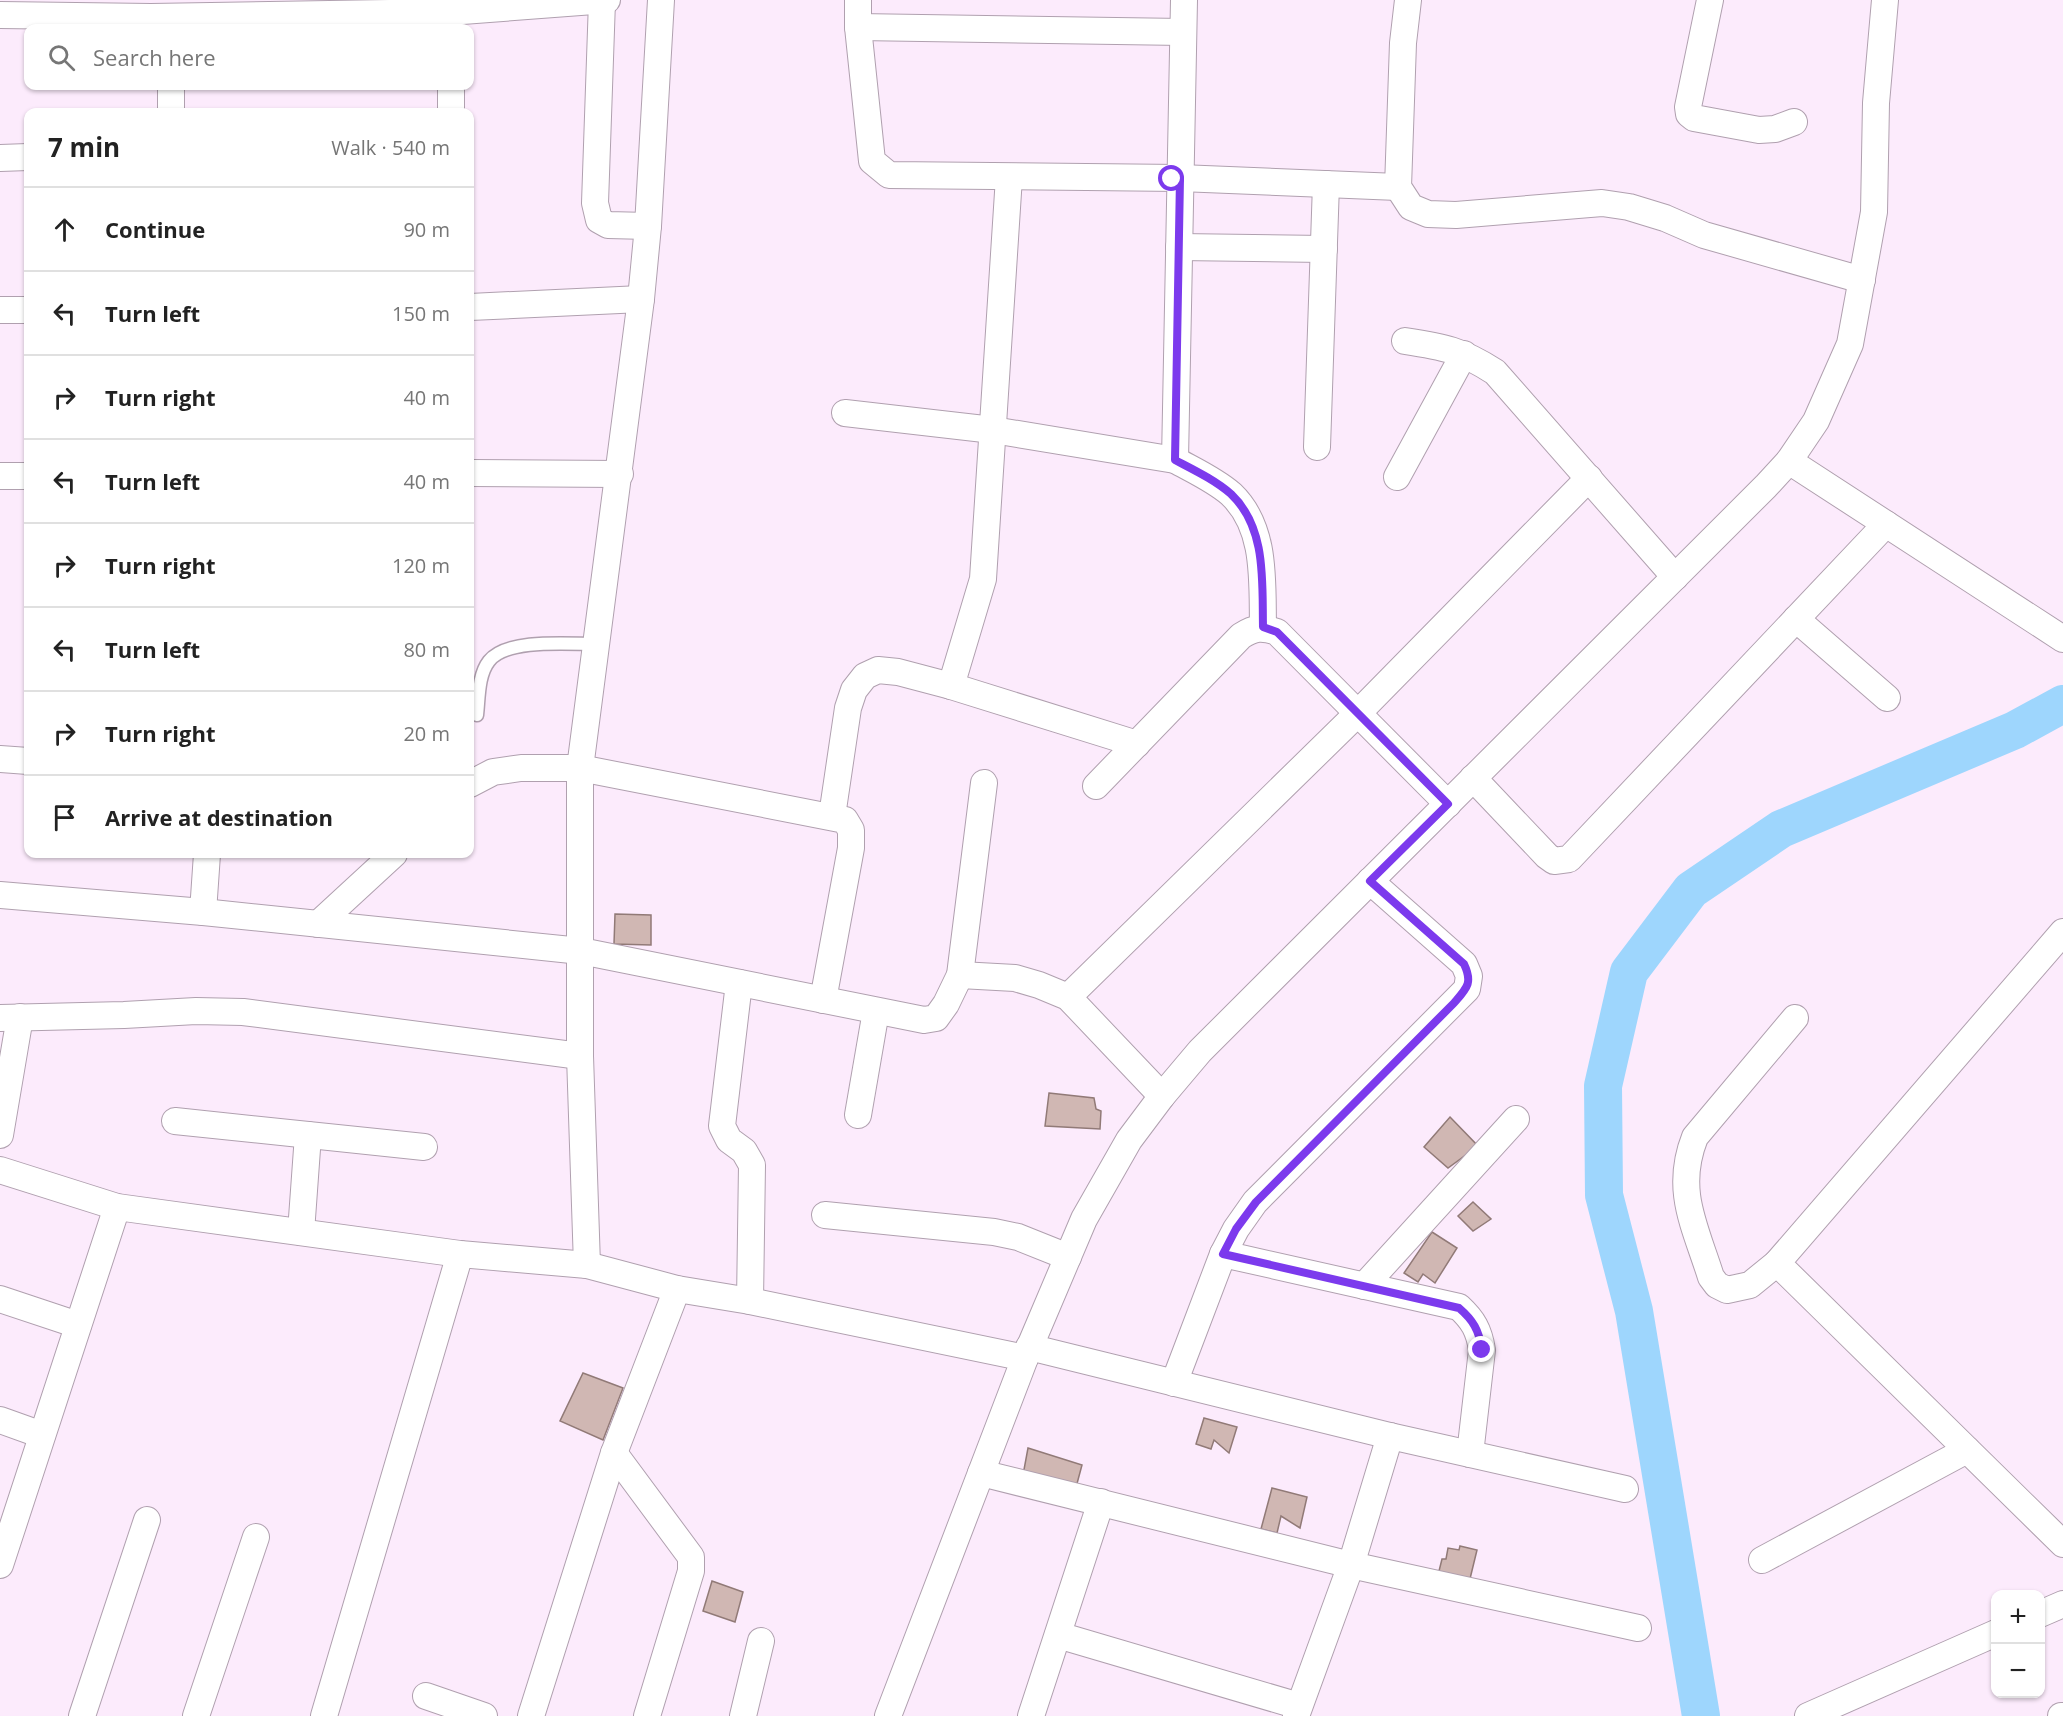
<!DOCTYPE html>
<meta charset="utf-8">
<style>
:root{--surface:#fff;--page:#f6f6f6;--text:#222;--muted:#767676;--line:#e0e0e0}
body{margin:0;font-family:"Open Sans",sans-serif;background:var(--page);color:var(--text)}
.controls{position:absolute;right:18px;bottom:18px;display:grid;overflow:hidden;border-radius:12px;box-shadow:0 2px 4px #0004}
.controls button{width:54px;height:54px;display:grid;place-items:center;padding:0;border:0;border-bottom:2px solid var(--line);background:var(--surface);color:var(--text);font:30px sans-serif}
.stop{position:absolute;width:18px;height:18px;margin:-14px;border:4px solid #7c3aed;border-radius:50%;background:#fff}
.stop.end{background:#7c3aed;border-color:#fff;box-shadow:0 2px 6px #0008}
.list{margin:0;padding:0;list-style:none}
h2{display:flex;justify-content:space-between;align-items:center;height:78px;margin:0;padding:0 24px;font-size:26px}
h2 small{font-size:20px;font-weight:400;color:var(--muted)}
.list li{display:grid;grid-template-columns:39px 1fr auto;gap:18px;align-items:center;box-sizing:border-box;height:84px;padding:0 24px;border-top:2px solid var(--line)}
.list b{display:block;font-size:22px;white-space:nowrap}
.list em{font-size:20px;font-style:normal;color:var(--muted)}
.icon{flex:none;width:33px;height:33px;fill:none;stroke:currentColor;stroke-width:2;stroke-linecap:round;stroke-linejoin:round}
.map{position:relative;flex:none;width:2063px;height:1716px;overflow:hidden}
.search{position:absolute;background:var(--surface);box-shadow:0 2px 4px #0004;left:24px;top:24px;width:450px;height:66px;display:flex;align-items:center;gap:15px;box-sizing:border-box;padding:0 21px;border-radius:12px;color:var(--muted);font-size:22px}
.panel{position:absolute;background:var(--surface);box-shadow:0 2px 4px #0004;left:24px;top:108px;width:450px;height:750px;border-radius:12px}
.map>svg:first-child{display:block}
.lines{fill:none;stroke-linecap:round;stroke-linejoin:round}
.river{stroke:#9ed6fd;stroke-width:38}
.building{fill:#d0b7b3;stroke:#917a77;stroke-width:1.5}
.service-casing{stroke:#b0a0af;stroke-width:15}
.minor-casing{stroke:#b0a0af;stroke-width:28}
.service{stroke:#fff;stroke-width:12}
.minor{stroke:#fff;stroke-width:26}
.route{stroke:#7c3aed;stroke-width:8}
</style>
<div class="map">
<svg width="2063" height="1716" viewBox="0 0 2063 1716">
<rect width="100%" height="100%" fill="#fcebfc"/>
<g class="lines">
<polyline class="river" points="1701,1716 1634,1311 1604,1195 1603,1086 1629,972 1691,890 1781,829 2015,730 2063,704"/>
</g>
<g class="building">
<polygon points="615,914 651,915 651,945 614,944"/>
<polygon points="1049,1093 1094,1098 1096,1109 1101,1111 1100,1129 1045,1126"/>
<polygon points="1450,1117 1478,1146 1448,1168 1424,1147"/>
<polygon points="1473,1202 1491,1219 1473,1231 1458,1216"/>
<polygon points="1432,1232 1457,1248 1435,1283 1423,1274 1418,1282 1404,1273"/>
<polygon points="583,1373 623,1388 603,1440 560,1421"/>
<polygon points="1204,1418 1237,1427 1229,1453 1214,1440 1211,1449 1196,1444"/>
<polygon points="1028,1448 1082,1465 1075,1491 1023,1475"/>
<polygon points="1272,1488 1307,1497 1300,1528 1281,1516 1277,1533 1261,1529"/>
<polygon points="1460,1546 1477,1550 1468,1587 1437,1579 1442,1559 1446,1559 1448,1548 1459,1550"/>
<polygon points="712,1581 743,1592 735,1622 703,1611"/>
</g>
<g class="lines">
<defs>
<path id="service" d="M 477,715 C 479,698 478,675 489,661 C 507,638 569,644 596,644"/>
<g id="minor">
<polyline points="858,0 858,27 872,161 889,175 1180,178 1398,187"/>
<polyline points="1408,0 1403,43 1398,187 1411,207 1428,214 1456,215 1602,203 1629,207 1665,218 1704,235 1862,280"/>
<polyline points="1710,0 1688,107 1689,114 1694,118 1759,130 1775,129 1794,122"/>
<polyline points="602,1 595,203 599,220 608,225 648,226"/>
<polyline points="0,15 151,17 449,12 607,0"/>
<polyline points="858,27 1183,32"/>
<polyline points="451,86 451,112"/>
<polyline points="171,112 171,86"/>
<polyline points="0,158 28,157"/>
<polyline points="1179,247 1324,249"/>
<polyline points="470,307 641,299"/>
<polyline points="0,310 28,310"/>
<path d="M 1405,341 C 1444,347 1461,350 1495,372 L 1675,577"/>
<path d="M 845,413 L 993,430 L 1175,460 C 1193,470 1215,480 1231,494 C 1267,528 1262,583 1263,627"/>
<polyline points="1317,447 1326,184"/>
<polyline points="1175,460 1184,0"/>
<polyline points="1789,461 2063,639"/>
<polyline points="470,473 620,474"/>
<polyline points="0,476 28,476"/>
<polyline points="1397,477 1464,354"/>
<polyline points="1796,619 1887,698"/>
<polyline points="951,686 983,579 1009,177"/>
<polyline points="0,759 28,761"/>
<polyline points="1473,778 1547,856 1554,861 1569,859 1886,524"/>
<polyline points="470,784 493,772 521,768 580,768 845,820 851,830 851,848 823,1000"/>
<path d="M 1096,786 L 1241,636 C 1255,627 1262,627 1277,632 L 1448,804"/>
<polyline points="832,816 848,708 854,690 865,676 878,670 898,672 951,686 1137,744"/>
<polyline points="0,895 203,912 581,951 924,1020 936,1018 946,1004 960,975 984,783"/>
<polyline points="203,912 207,854"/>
<polyline points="318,924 394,854"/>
<polyline points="2063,932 1777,1263 2063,1544"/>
<polyline points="960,975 1015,978 1039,985 1068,997 1162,1096"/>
<polyline points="739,983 722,1126 729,1140 744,1151 752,1165 750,1301"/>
<polyline points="1068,997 1358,713 1589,478"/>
<polyline points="0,1018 124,1015 196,1011 243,1012 580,1056"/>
<polyline points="858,1115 876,1011"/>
<polyline points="175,1121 424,1147"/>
<polyline points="0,1135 20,1017"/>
<polyline points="0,1170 117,1207 460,1254 587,1265 677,1289 750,1301 1025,1358"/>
<polyline points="825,1215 994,1232 1018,1237 1068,1257"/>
<polyline points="301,1232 308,1135"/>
<path d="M 1223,1254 L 1459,1307 C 1473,1320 1479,1330 1482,1350 L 1470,1454"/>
<path d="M 1777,1263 L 1750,1285 L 1727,1290 L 1717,1285 L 1711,1277 C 1695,1226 1674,1190 1695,1137 L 1795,1018"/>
<polyline points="587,1265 580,1056 580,768 641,299 648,226 661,0"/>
<polyline points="1364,1286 1516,1119"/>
<polyline points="0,1299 78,1325"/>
<polyline points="1029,1347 1390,1436 1625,1489"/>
<polyline points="1174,1383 1223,1254 1236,1229 1255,1202 1467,989 1469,976 1464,964 1370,881"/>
<polyline points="0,1420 42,1435"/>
<polyline points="614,1453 691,1557 691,1571 647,1716"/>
<polyline points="981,1473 1351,1565 1638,1628"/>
<polyline points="1762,1560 1967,1450"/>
<polyline points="0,1565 117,1207"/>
<polyline points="2040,1614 2063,1604"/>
<polyline points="1058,1635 1299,1706"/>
<polyline points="426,1696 484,1716"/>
<polyline points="82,1716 147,1520"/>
<polyline points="196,1716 256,1537"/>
<polyline points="324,1716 460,1254"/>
<polyline points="531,1716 614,1453 677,1289"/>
<polyline points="743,1716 761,1641"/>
<polyline points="888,1716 1025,1358 1084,1219 1129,1140 1162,1096 1200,1051 1766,486 1789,461 1816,421 1850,344 1874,212 1876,103 1885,0"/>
<polyline points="1031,1716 1101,1502"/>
<polyline points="1296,1716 1351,1565 1390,1436"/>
<polyline points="1808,1716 1996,1633"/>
<polyline points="2061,1716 2063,1716"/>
</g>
</defs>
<use href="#service" class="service-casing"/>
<use href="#minor" class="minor-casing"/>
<use href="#service" class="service"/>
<use href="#minor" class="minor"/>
</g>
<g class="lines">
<path class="route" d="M 1172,179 L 1180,178 L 1175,460 C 1194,470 1215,480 1231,494 C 1267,528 1262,583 1263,627 L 1277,632 L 1448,804 L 1370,881 L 1464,964 C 1473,983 1467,988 1454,1003 L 1256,1202 L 1236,1229 L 1223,1254 L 1459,1308 C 1473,1320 1479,1330 1482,1350"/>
</g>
</svg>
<div class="controls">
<button>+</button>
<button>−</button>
</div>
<div class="stop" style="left:1172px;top:179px"></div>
<div class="stop end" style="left:1482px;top:1350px"></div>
<div class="search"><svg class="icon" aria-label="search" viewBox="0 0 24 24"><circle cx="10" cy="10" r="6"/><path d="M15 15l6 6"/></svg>Search here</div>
<section class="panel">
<h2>7 min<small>Walk · 540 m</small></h2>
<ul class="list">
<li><svg class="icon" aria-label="ahead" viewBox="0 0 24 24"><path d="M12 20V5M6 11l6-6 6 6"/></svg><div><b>Continue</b></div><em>90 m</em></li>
<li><svg class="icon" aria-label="left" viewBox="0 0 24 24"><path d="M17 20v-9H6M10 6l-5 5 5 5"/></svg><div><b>Turn left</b></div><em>150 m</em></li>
<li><svg class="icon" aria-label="right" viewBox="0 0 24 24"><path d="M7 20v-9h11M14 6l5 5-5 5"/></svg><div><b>Turn right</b></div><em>40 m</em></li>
<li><svg class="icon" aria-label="left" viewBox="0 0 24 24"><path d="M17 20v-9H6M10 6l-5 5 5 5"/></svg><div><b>Turn left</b></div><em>40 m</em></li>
<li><svg class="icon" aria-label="right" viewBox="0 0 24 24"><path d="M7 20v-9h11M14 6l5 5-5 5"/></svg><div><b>Turn right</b></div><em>120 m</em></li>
<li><svg class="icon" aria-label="left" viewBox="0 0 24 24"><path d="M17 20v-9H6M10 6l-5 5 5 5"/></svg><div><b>Turn left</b></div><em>80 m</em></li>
<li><svg class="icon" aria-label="right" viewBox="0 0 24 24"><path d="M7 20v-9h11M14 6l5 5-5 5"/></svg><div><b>Turn right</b></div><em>20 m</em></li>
<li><svg class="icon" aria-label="arrive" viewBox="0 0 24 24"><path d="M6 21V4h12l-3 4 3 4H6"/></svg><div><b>Arrive at destination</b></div></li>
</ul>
</section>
</div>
